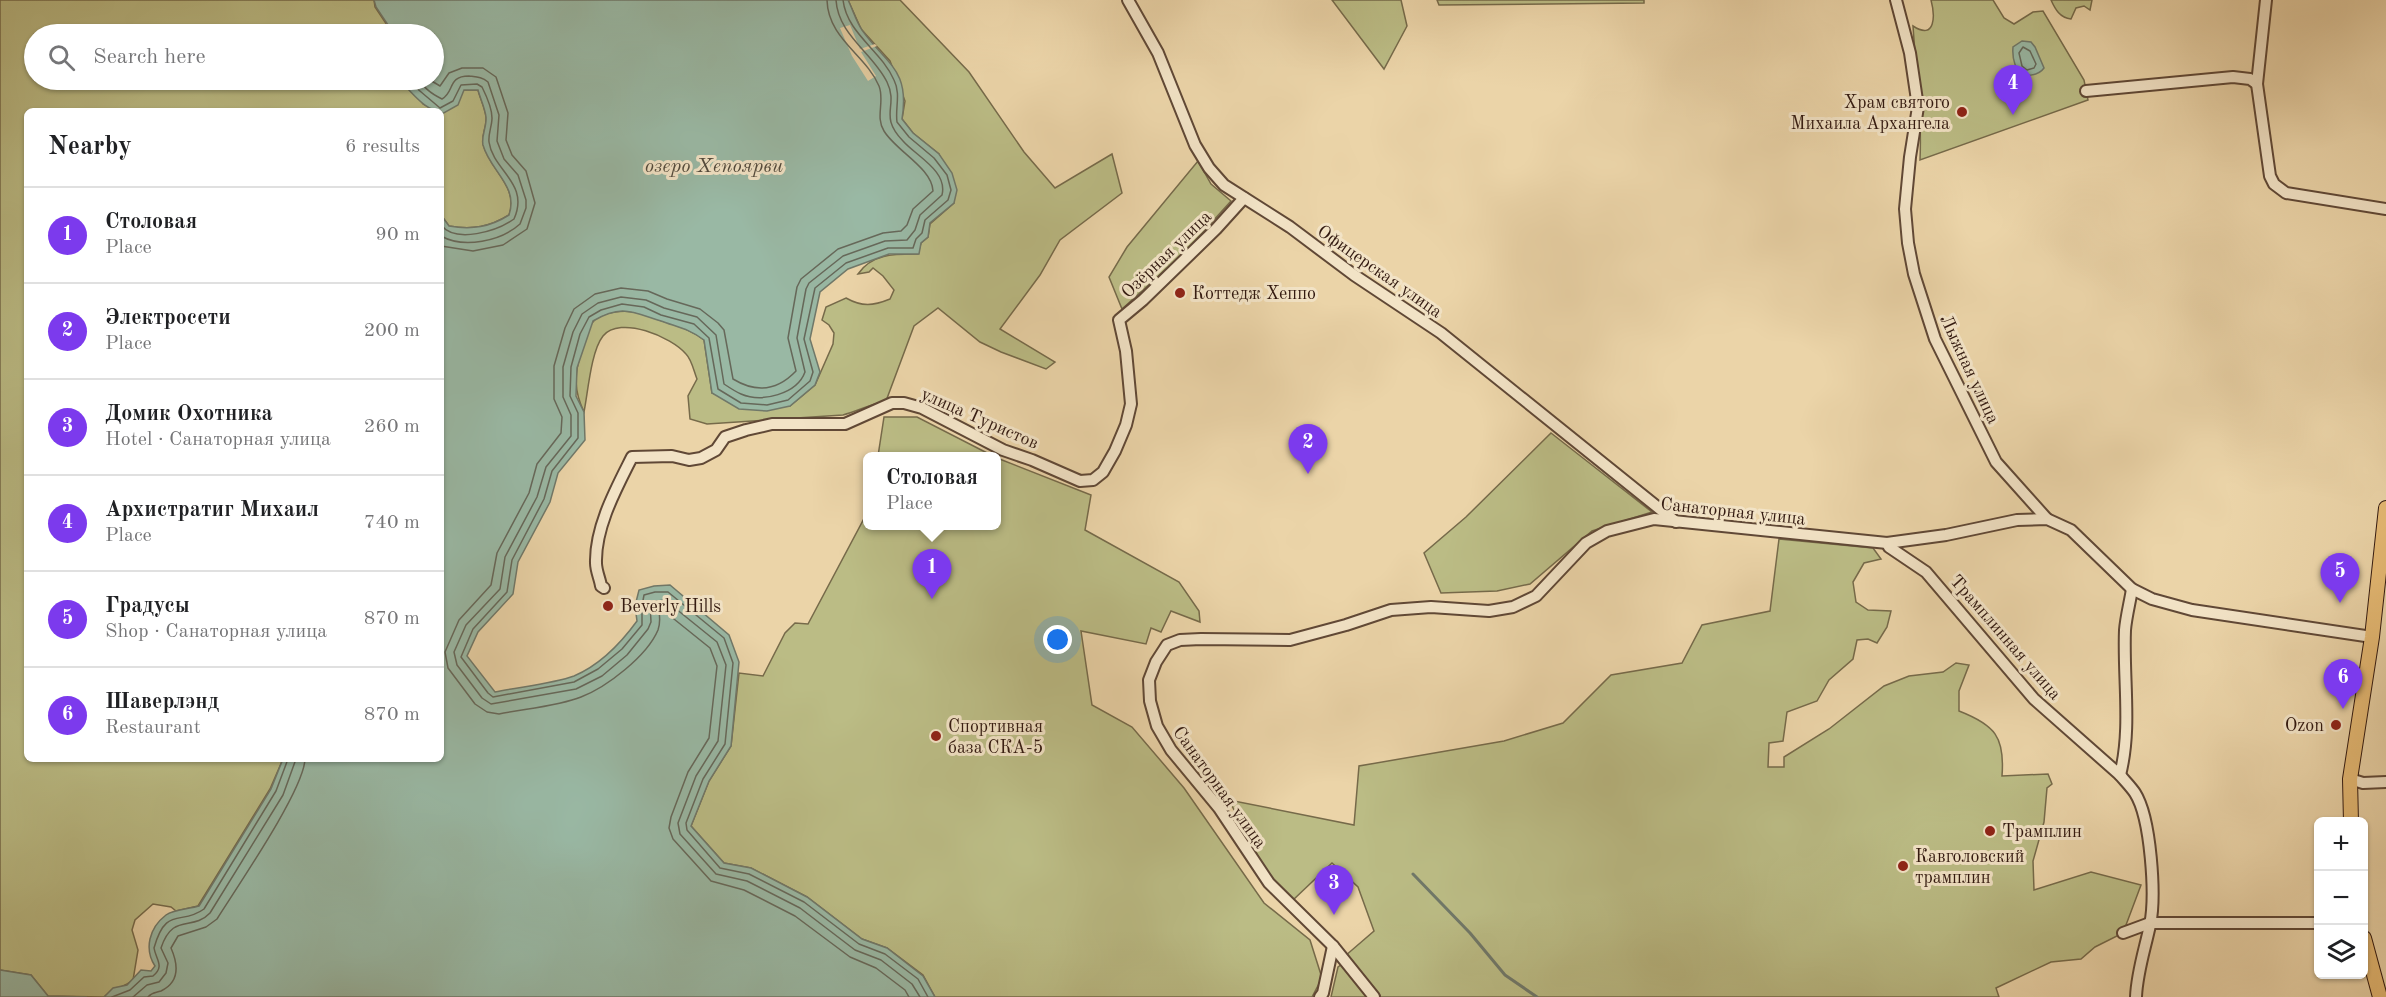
<!DOCTYPE html>
<meta charset="utf-8">
<style>
:root{--surface:#fff;--page:#f2f2f2;--text:#202124;--muted:#757577;--line:#e0e0e0;--accent:#7c3aed}
body{margin:0;font-family:"Old Standard TT",serif;background:var(--page);color:var(--text)}
.controls{position:absolute;right:18px;bottom:18px;display:grid;overflow:hidden;border-radius:9px;box-shadow:0 2px 4px #0004}
.controls button{width:54px;height:54px;display:grid;place-items:center;padding:0;border:0;border-bottom:2px solid var(--line);background:var(--surface);color:var(--text);font:30px sans-serif}
.you{position:absolute;left:1058px;top:640px;width:21px;height:21px;margin:-15px;border:4px solid #fff;border-radius:50%;background:#1a73e8;box-shadow:0 0 0 9px #1a73e833}
.badge{display:grid;place-items:center;width:39px;height:39px;border-radius:50%;background:var(--accent);color:#fff;font-size:20px;font-weight:700}
.pin{position:absolute;translate:-50% -50px;filter:drop-shadow(0 2px 3px #0008)}
.pin::after{content:'';position:absolute;top:32px;width:21px;height:18px;background:inherit;clip-path:polygon(0 0,100% 0,50% 100%)}
.popup{position:absolute;left:863px;top:452px;width:138px;height:78px;box-sizing:border-box;display:grid;place-content:center;border-radius:9px;background:var(--surface);filter:drop-shadow(0 2px 4px #0005);font-size:20px;white-space:nowrap;color:var(--muted)}
.popup b{font-size:22px;color:var(--text)}
.popup::after{content:'';position:absolute;left:50%;top:100%;margin-left:-12px;border:12px solid transparent;border-top-color:var(--surface)}
.list{margin:0;padding:0;list-style:none}
h2{display:flex;justify-content:space-between;align-items:center;height:78px;margin:0;padding:0 24px;font-size:26px}
h2 small{font-size:20px;font-weight:400;color:var(--muted)}
.list li{display:grid;grid-template-columns:39px 1fr auto;gap:18px;align-items:center;box-sizing:border-box;height:96px;padding:0 24px;border-top:2px solid var(--line)}
.list b{display:block;font-size:22px;white-space:nowrap}
.list p{margin:0;font-size:20px;white-space:nowrap;color:var(--muted)}
.list em{font-size:20px;font-style:normal;color:var(--muted)}
.icon{flex:none;width:33px;height:33px;fill:none;stroke:currentColor;stroke-width:2;stroke-linecap:round;stroke-linejoin:round}
.map{position:relative;flex:none;width:2386px;height:997px;overflow:hidden}
.search{position:absolute;background:var(--surface);box-shadow:0 2px 4px #0004;left:24px;top:24px;width:420px;height:66px;display:flex;align-items:center;gap:15px;box-sizing:border-box;padding:0 21px;border-radius:33px;color:var(--muted);font-size:22px}
.panel{position:absolute;background:var(--surface);box-shadow:0 2px 4px #0004;left:24px;top:108px;width:420px;height:654px;border-radius:9px}
.map>svg:first-child{display:block}
.green{fill:#bbbc85;stroke:#766a4a;stroke-width:1.5}
.water{fill:#99b8a4;stroke:#707869;stroke-width:1.5}
.pier{fill:#ebd4a8}
.lines{fill:none;stroke-linecap:round;stroke-linejoin:round}
.shore{stroke:#66685a;stroke-width:1.5}
.stream{stroke:#707869;stroke-width:3}
.minor-casing{stroke:#604836;stroke-width:14}
.major-casing{stroke:#321910;stroke-width:16}
.minor{stroke:#f2e3c6;stroke-width:10}
.major{stroke:#e6ba74;stroke-width:14}
.poi-dot{fill:#8f2418;stroke:#f2e3c6;stroke-width:2}
.labels{text-anchor:middle;stroke-width:6;stroke-linejoin:round;paint-order:stroke}
.poi-label{font-size:18px;fill:#321910;stroke:#f2e3c6;text-anchor:start}
.street-label{font-size:18px;fill:#321910;stroke:#f2e3c6}
.water-label{font-size:20px;font-style:italic;fill:#51493c;stroke:#f2e3c6}
</style>
<div class="map">
<svg width="2386" height="997" viewBox="0 0 2386 997">
<rect width="100%" height="100%" fill="#ebd4a8"/>
<filter id="stains"><feTurbulence type="fractalNoise" baseFrequency=".00333" numOctaves="4"/><feColorMatrix values="0 0 0 0 .2 0 0 0 0 .09 0 0 0 0 .02 0 0 0 .5 -.17"/></filter>
<radialGradient id="worn" r=".72"><stop offset=".6" stop-color="#630" stop-opacity="0"/><stop offset="1" stop-color="#630" stop-opacity=".3"/></radialGradient>
<g class="green">
<path d="M 0,0 L 374,0 L 375,7 L 393,34 L 34,34 L 34,80 L 408,80 L 423,104 L 436,111 L 27,111 L 27,759 L 283,759 L 270,789 L 198,906 L 176,911 L 171,907 L 153,904 L 135,920 L 132,930 L 138,950 L 133,980 C 123,988 113,988 104,997 L 48,996 L 31,975 L 0,970 Z"/>
<path d="M 848,0 L 900,0 L 969,72 L 1024,152 L 1055,188 L 1112,154 L 1122,193 L 1060,240 L 1040,275 L 1000,329 L 1055,362 L 1046,369 L 1001,352 L 980,342 L 938,308 L 914,326 L 886,401 C 871,404 858,411 843,415 L 707,424 L 690,419 L 688,396 L 697,379 C 694,372 692,360 686,354 C 672,337 620,315 603,336 C 591,351 588,392 584,412 C 574,391 574,375 581,353 C 584,344 586,331 592,323 C 602,310 626,310 640,313 C 648,314 654,319 662,321 C 678,326 690,329 704,340 L 712,393 L 790,406 L 815,385 L 833,344 L 834,333 L 829,325 L 822,320 L 826,307 L 846,298 C 862,307 873,306 890,299 L 894,290 L 883,276 L 873,268 L 869,272 L 858,274 C 872,253 896,254 918,254 L 921,243 L 928,237 L 930,224 L 954,203 L 939,154 L 913,133 L 902,119 L 905,101 L 890,61 L 861,29 Z"/>
<polygon points="1332,0 1401,0 1407,26 1384,69"/>
<polygon points="1437,0 1644,0 1644,3 1439,5"/>
<path d="M 1931,0 L 1993,0 L 2004,18 L 2014,24 L 2033,12 L 2043,11 L 2084,80 L 2088,100 L 1920,160 C 1922,114 1916,72 1913,26 C 1936,41 1935,15 1931,0 Z"/>
<path d="M 2051,0 L 2092,0 L 2090,10 L 2084,6 L 2076,8 L 2071,19 C 2060,18 2055,9 2051,0 Z"/>
<path d="M 464,90 L 478,90 C 480,98 485,108 486,117 C 487,126 481,136 483,144 C 490,171 519,186 509,215 C 490,227 472,230 449,226 L 441,215 L 441,114 Z"/>
<polygon points="1198,161 1211,184 1231,201 1185,252 1122,309 1109,277 1127,247"/>
<polygon points="884,417 917,417 993,456 878,456"/>
<polygon points="1551,433 1652,512 1592,531 1530,584 1497,591 1441,593 1424,553 1466,517"/>
<polygon points="997,458 1091,495 1085,530 1179,582 1199,611 1200,622 1171,611 1161,632 1151,628 1146,644 1081,631 1092,705 1132,727 1184,788 1264,903 1310,940 1322,978 1312,997 935,997 923,975 887,948 862,939 807,897 751,868 724,863 691,826 709,781 731,746 739,673 763,676 785,633 795,623 808,624 867,513 868,526 996,526"/>
<path d="M 1779,539 L 1873,548 L 1881,559 L 1864,563 L 1853,582 L 1856,602 L 1868,610 L 1891,611 L 1887,627 L 1877,643 L 1868,639 L 1857,640 L 1853,659 L 1829,680 L 1817,701 L 1787,712 L 1783,741 L 1769,743 L 1768,767 L 1784,767 L 1784,757 L 1829,729 L 1884,686 L 1909,676 L 1943,672 L 1956,663 L 1969,665 L 1959,691 L 1959,711 C 1995,725 2005,737 2002,776 L 2048,774 L 2052,784 L 2047,788 L 2044,822 L 2033,861 L 2034,890 L 2091,872 L 2141,885 L 2123,933 L 2095,947 L 2081,959 L 2051,962 L 1996,988 L 1999,997 L 1376,997 L 1345,956 L 1374,931 L 1358,887 L 1332,863 L 1293,900 L 1271,882 L 1229,800 L 1354,825 L 1359,766 L 1504,741 L 1563,723 L 1611,675 L 1682,663 L 1702,625 L 1770,611 Z"/>
<polygon points="1344,963 1370,997 1331,997 1338,967"/>
</g>
<g class="water">
<path d="M 374,0 L 848,0 C 853,10 856,21 862,30 C 887,65 910,69 902,119 L 913,133 L 939,154 L 952,173 L 957,190 L 954,203 L 930,223 L 928,237 L 921,243 L 919,254 L 889,254 L 848,269 L 820,292 L 810,339 L 820,372 L 815,385 L 790,406 L 767,411 L 739,409 L 712,393 L 704,340 C 690,329 677,327 661,321 C 632,312 622,304 593,321 L 577,368 L 576,396 L 584,412 L 585,440 L 558,473 L 550,502 L 518,562 L 513,594 L 478,632 L 467,656 L 495,692 C 518,687 552,684 574,676 C 600,665 621,643 637,621 L 635,606 L 639,590 L 654,586 L 670,585 L 729,635 L 739,662 L 731,746 L 709,781 L 691,826 L 724,863 L 751,868 L 807,897 L 862,939 L 887,948 L 923,976 L 935,997 L 104,997 L 113,988 L 127,985 L 141,970 L 151,971 L 155,966 C 144,949 149,928 166,915 C 174,909 189,909 199,906 L 271,789 L 283,759 L 441,759 L 441,215 L 449,226 C 472,230 490,227 509,215 C 519,186 490,171 483,145 C 481,136 487,126 486,117 C 485,108 480,98 478,90 L 464,90 L 458,105 L 442,114 L 441,111 C 427,111 416,97 407,88 L 408,80 L 434,80 L 434,34 L 394,34 L 376,7 Z"/>
<path d="M 2022,41 L 2031,42 L 2035,47 L 2044,68 C 2039,75 2029,76 2021,75 C 2014,66 2012,58 2013,47 Z"/>
<polygon points="0,970 31,975 48,996 87,997 0,997"/>
</g>
<polygon class="pier" points="850,25 860,49 875,44 877,46 861,52 876,76 868,81 852,56 840,28"/>
<g class="lines">
<g class="shore">
<path d="M 827,0 C 828,39 866,55 879,86 C 885,101 875,117 884,131 C 896,151 932,168 933,191 L 913,209 L 907,225 L 901,231 L 883,233 L 838,249 L 801,279 L 797,287 L 788,338 L 796,371 C 777,391 756,393 733,379 L 724,330 L 718,323 L 700,309 L 667,299 L 648,291 L 621,288 L 595,294 L 574,309 L 565,328 L 554,366 L 554,399 L 562,417 L 561,433 L 537,464 L 529,493 L 497,553 L 491,585 L 459,620 L 445,652 L 448,668 L 475,704 L 487,712 L 499,714 C 523,709 559,706 581,697 C 607,687 647,656 658,630 C 660,624 660,618 659,612 L 664,611 L 710,648 L 717,666 L 709,738 L 688,772 L 671,817 L 669,828 L 673,839 L 711,881 L 744,890 L 795,916 L 850,957 L 876,968 L 905,990 L 909,997"/>
<path d="M 836,0 C 838,35 873,53 887,82 C 899,107 878,115 903,141 C 916,156 948,171 942,195 L 920,215 L 915,230 L 907,240 L 885,241 L 843,256 L 809,283 L 806,289 L 797,338 L 805,372 C 797,394 762,403 741,394 C 736,392 730,388 724,384 L 716,335 L 697,317 L 664,308 L 646,300 L 621,297 L 598,303 L 582,314 L 573,332 L 563,367 L 563,397 L 571,415 L 571,436 L 546,467 L 537,497 L 505,557 L 500,589 L 466,625 L 454,652 L 457,665 L 482,698 L 491,704 L 576,689 L 602,676 L 627,655 L 648,629 L 651,622 L 650,602 L 665,600 L 717,642 L 726,665 L 718,741 L 696,776 L 678,823 L 680,834 L 716,874 L 747,881 L 800,908 L 855,950 L 881,960 L 912,984 L 920,997"/>
<path d="M 843,0 C 847,34 881,50 894,80 C 901,94 895,108 897,122 L 909,137 L 934,158 L 947,175 L 951,190 L 948,200 L 925,220 L 922,233 L 916,239 L 913,248 L 888,248 L 846,263 L 815,288 L 804,339 L 813,372 L 810,381 L 788,400 L 767,405 L 741,403 L 718,389 L 709,338 L 694,324 L 661,315 L 644,307 L 622,304 L 601,310 L 589,317 L 580,334 L 571,367 L 570,396 L 578,413 L 578,438 L 552,471 L 544,499 L 512,560 L 507,592 L 473,629 L 461,657 L 488,693 L 493,697 L 574,682 L 598,669 L 622,649 L 642,625 L 642,606 L 644,595 L 655,592 L 668,592 L 724,638 L 733,663 L 725,744 L 703,779 L 686,823 L 687,830 L 720,868 L 749,874 L 804,902 L 859,944 L 885,954 L 918,979 L 928,997"/>
<polygon points="2023,47 2030,51 2036,64 2034,68 2027,70 2022,66 2019,53"/>
<path d="M 413,80 L 414,86 L 440,108 L 453,101 L 461,85 L 477,84 L 482,87 C 486,95 492,109 492,118 C 492,126 488,134 489,142 C 493,171 530,183 514,219 C 497,231 456,244 441,225"/>
<path d="M 421,80 C 423,89 434,95 442,99 C 455,92 447,76 469,76 C 477,77 482,77 488,82 L 499,115 L 497,141 L 504,159 L 518,175 L 526,200 L 526,208 L 520,224 C 501,241 464,249 441,236"/>
<polyline points="430,80 440,86 449,73 462,68 483,68 496,77 508,113 506,140 512,155 526,171 535,203 527,229 503,245 473,251 441,246"/>
<path d="M 112,997 L 130,990 L 144,977 L 153,976 C 165,966 156,960 154,948 C 166,905 181,926 204,909 L 276,791 L 288,759"/>
<path d="M 133,997 L 147,985 L 159,982 L 166,973 L 168,963 L 161,948 C 173,912 192,932 210,913 L 283,795 L 296,759"/>
<path d="M 148,997 C 152,992 155,993 161,991 C 180,982 178,964 171,948 L 178,936 L 206,927 L 217,919 C 237,887 304,790 305,759"/>
</g>
<polyline class="stream" points="1413,874 1470,933 1505,975 1537,997"/>
<defs>
<g id="minor">
<polyline points="1128,0 1158,53 1195,145 1209,168 1224,185 1290,227 1354,275 1441,333 1676,522"/>
<polyline points="1896,0 1910,53 1918,107 1910,157 1905,209 1908,243 1914,274 1935,339 1996,462 2047,519"/>
<polyline points="2266,0 2257,84 2270,176 2274,184 2286,193 2386,209"/>
<polyline points="2086,91 2233,77 2250,79 2257,84"/>
<path d="M 1887,543 L 1889,547 L 1926,572 L 2034,699 L 2120,775 C 2132,728 2123,679 2125,630 C 2126,617 2130,602 2132,589"/>
<path d="M 604,588 L 601,586 C 600,579 596,571 596,563 C 595,527 616,489 632,457 L 672,456 L 689,460 L 701,458 L 716,450 L 725,437 L 746,430 L 772,424 L 845,424 L 892,403 L 904,403 L 922,408 L 1003,450 L 1032,460 L 1080,481 L 1093,480 L 1103,472 L 1115,451 L 1126,425 L 1131,404 L 1126,351 L 1119,320 L 1143,300 L 1216,229 L 1244,198"/>
<path d="M 2120,775 C 2125,781 2131,787 2135,793 C 2151,818 2156,896 2150,925 C 2145,949 2137,972 2136,997"/>
<polyline points="2350,779 2363,783 2386,782"/>
<polyline points="2123,933 2150,923 2318,923"/>
<polyline points="1320,997 1323,993 1333,946"/>
<polyline points="1374,997 1333,946 1269,883 1219,808 1171,750 1157,726 1150,701 1149,680 1156,662 1167,645 1180,640 1201,639 1290,640 1346,625 1391,610 1431,607 1489,611 1513,607 1536,596 1586,543 1607,531 1654,519 1887,543 1946,535 2017,520 2047,519 2071,530 2132,589 2152,599 2192,610 2372,637"/>
</g>
<g id="major">
<polyline points="2351,822 2350,779 2372,637 2386,508"/>
<polyline points="2364,938 2380,997"/>
</g>
</defs>
<use href="#minor" class="minor-casing"/>
<use href="#major" class="major-casing"/>
<use href="#minor" class="minor"/>
<use href="#major" class="major"/>
</g>
<g class="poi-dot">
<circle cx="1962" cy="112" r="6"/>
<circle cx="1180" cy="293" r="6"/>
<circle cx="608" cy="606" r="6"/>
<circle cx="2336" cy="725" r="6"/>
<circle cx="936" cy="736" r="6"/>
<circle cx="1990" cy="831" r="6"/>
<circle cx="1903" cy="866" r="6"/>
</g>
<g class="labels">
<g class="poi-label">
<text x="1950" y="108" text-anchor="end">Храм святого<tspan x="1950" dy="21">Михаила Архангела</tspan></text>
<text x="1192" y="299">Коттедж Хеппо</text>
<text x="620" y="612">Beverly Hills</text>
<text x="2324" y="731" text-anchor="end">Ozon</text>
<text x="948" y="732">Спортивная<tspan x="948" dy="21">база СКА-5</tspan></text>
<text x="2002" y="837">Трамплин</text>
<text x="1915" y="862">Кавголовский<tspan x="1915" dy="21">трамплин</tspan></text>
</g>
<g class="street-label">
<text transform="translate(1166 254) rotate(-44)" y="6">Озёрная улица</text>
<text transform="translate(1380 271) rotate(35)" y="6">Офицерская улица</text>
<text transform="translate(1970 369) rotate(65)" y="6">Лыжная улица</text>
<text transform="translate(980 418) rotate(24)" y="6">улица Туристов</text>
<text transform="translate(1733 511) rotate(6)" y="6">Санаторная улица</text>
<text transform="translate(2006 637) rotate(49)" y="6">Трамплинная улица</text>
<text transform="translate(1220 787) rotate(54)" y="6">Санаторная улица</text>
</g>
<g class="water-label">
<text x="714" y="172">озеро Хепоярви</text>
</g>
</g>
<rect width="100%" height="100%" filter="url(#stains)"/>
<rect width="100%" height="100%" fill="url(#worn)"/>
</svg>
<div class="controls">
<button>+</button>
<button>−</button>
<button><svg class="icon" aria-label="layers" viewBox="0 0 24 24"><path d="M12 4l9 5-9 5-9-5zM3 14l9 5 9-5"/></svg></button>
</div>
<div class="you"></div>
<div class="pin badge" style="left:932px;top:599px">1</div>
<div class="popup"><b>Столовая</b>Place</div>
<div class="pin badge" style="left:1308px;top:474px">2</div>
<div class="pin badge" style="left:1334px;top:915px">3</div>
<div class="pin badge" style="left:2013px;top:115px">4</div>
<div class="pin badge" style="left:2340px;top:603px">5</div>
<div class="pin badge" style="left:2343px;top:709px">6</div>
<div class="search"><svg class="icon" aria-label="search" viewBox="0 0 24 24"><circle cx="10" cy="10" r="6"/><path d="M15 15l6 6"/></svg>Search here</div>
<section class="panel">
<h2>Nearby<small>6 results</small></h2>
<ul class="list">
<li><span class="badge">1</span><div><b>Столовая</b><p>Place</p></div><em>90 m</em></li>
<li><span class="badge">2</span><div><b>Электросети</b><p>Place</p></div><em>200 m</em></li>
<li><span class="badge">3</span><div><b>Домик Охотника</b><p>Hotel · Санаторная улица</p></div><em>260 m</em></li>
<li><span class="badge">4</span><div><b>Архистратиг Михаил</b><p>Place</p></div><em>740 m</em></li>
<li><span class="badge">5</span><div><b>Градусы</b><p>Shop · Санаторная улица</p></div><em>870 m</em></li>
<li><span class="badge">6</span><div><b>Шаверлэнд</b><p>Restaurant</p></div><em>870 m</em></li>
</ul>
</section>
</div>
